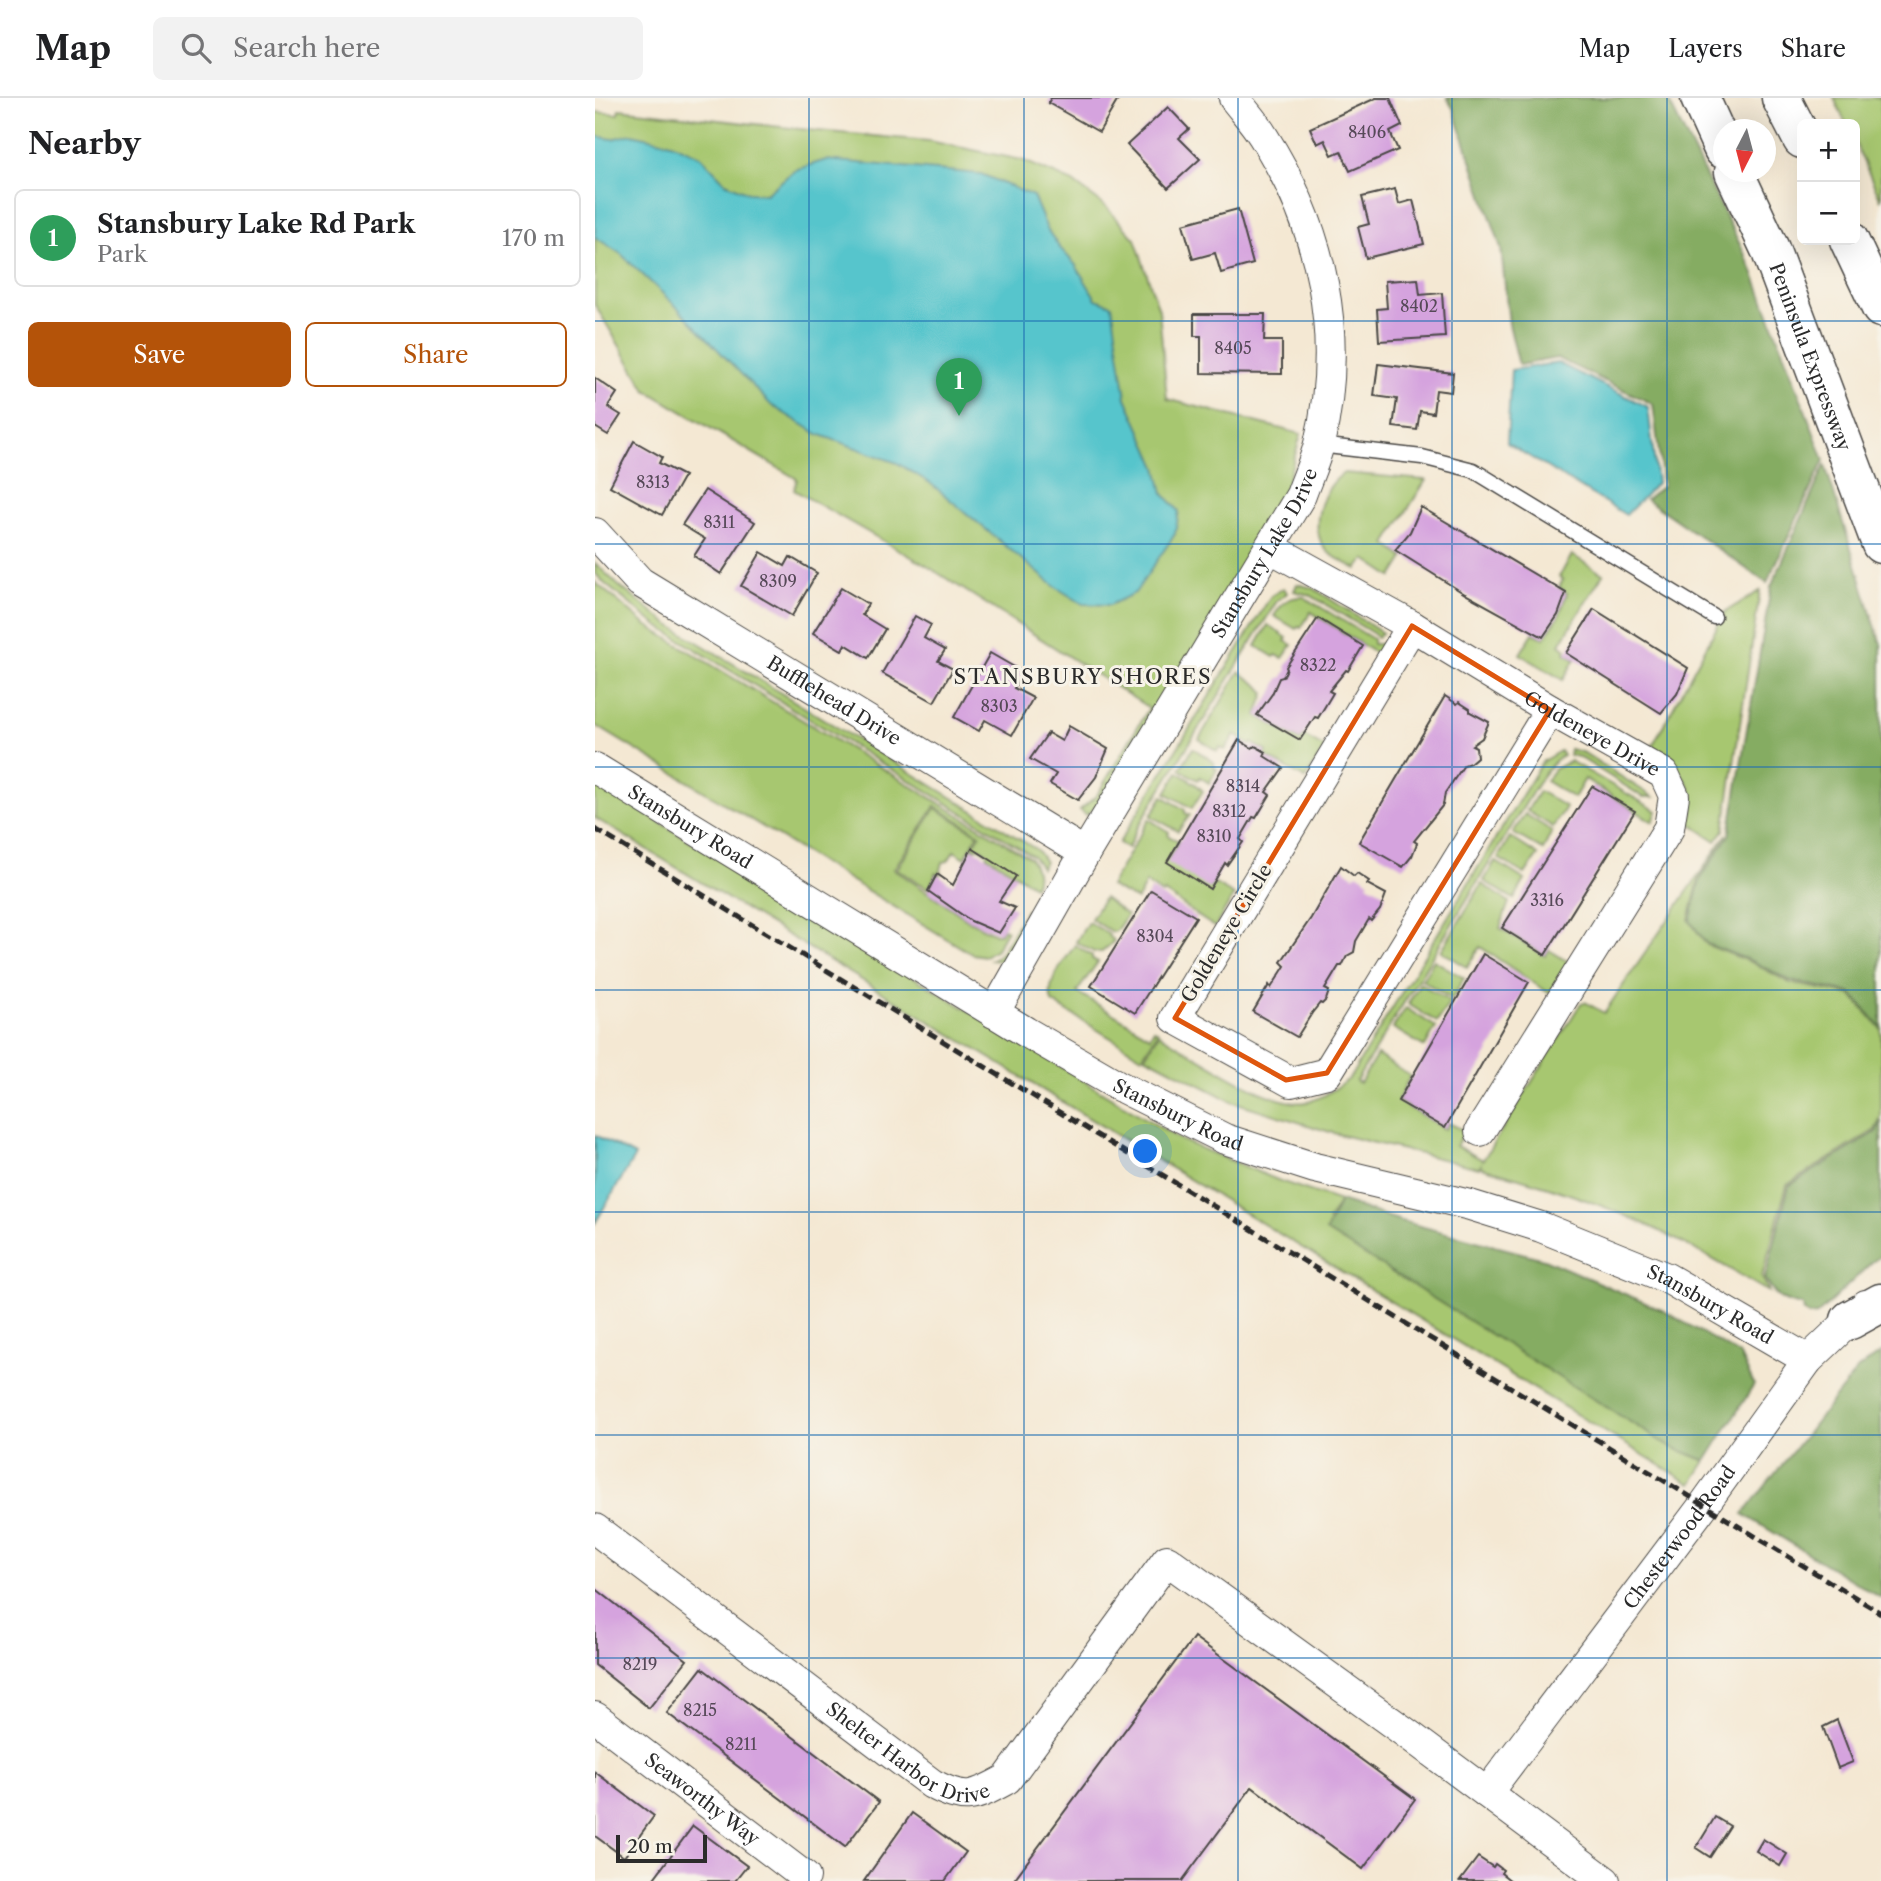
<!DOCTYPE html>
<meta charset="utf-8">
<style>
:root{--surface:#fff;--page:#f2f2f2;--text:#202124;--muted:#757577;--line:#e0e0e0;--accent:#b45309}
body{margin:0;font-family:"Libre Caslon Text",serif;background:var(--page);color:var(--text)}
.controls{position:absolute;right:21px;top:21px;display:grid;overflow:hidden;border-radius:10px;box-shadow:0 7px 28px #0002}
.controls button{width:63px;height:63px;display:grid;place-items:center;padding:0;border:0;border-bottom:2px solid var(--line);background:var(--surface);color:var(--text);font:35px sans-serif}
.compass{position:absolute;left:1118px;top:21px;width:63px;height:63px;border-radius:50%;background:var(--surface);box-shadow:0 7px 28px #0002;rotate:186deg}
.scale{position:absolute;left:21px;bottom:18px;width:91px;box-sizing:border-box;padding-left:7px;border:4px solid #2b2b2b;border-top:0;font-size:19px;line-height:24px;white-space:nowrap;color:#2b2b2b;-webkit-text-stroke:5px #f7f3e8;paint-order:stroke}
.you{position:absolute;left:551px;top:1054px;width:24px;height:24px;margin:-18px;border:5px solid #fff;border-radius:50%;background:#1a73e8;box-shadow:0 0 0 10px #1a73e833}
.badge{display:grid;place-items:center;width:46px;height:46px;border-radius:50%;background:var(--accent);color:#fff;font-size:23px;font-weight:700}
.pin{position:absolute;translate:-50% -58px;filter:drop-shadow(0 2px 4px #0008)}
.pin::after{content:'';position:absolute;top:37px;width:24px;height:21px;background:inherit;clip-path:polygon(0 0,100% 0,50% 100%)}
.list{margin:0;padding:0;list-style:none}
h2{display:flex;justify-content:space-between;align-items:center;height:91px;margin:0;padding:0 28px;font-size:30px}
h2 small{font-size:23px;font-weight:400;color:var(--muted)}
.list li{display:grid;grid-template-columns:46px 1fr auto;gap:21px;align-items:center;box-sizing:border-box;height:98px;margin:0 14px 14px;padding:0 14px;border:2px solid var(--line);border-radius:10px}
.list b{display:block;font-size:26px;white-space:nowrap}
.list p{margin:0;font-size:23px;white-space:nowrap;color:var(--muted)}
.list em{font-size:23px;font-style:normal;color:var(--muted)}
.actions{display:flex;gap:14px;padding:21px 28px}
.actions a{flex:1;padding:16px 0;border:2px solid var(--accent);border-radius:10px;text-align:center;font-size:24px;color:var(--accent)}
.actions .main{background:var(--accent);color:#fff}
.icon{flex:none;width:38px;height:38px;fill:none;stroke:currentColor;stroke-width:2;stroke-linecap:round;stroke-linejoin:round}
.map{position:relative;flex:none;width:1286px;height:1783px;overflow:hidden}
header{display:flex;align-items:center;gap:42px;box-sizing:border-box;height:98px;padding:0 35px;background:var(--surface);border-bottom:2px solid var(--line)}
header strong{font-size:33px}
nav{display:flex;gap:38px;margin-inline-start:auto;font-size:24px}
.search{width:490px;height:63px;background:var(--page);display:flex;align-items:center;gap:18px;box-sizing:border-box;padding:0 24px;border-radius:10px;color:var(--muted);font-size:26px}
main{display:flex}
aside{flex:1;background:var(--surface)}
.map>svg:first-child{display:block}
.green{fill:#a7c770;stroke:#69794e;stroke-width:2}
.forest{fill:#85ac62;stroke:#586c46;stroke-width:2}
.water{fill:#57c5cc;stroke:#41787c;stroke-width:2}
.building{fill:#d5a3de}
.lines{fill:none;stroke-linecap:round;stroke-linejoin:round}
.lane-casing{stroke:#494744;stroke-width:17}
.street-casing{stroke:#494744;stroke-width:32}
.primary-casing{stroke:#494744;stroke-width:41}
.lane{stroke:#fff;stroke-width:14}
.street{stroke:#fff;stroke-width:30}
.primary{stroke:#fff;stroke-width:38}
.rail{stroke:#2b2b2b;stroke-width:5;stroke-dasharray:10 5;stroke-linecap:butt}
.marked{fill:none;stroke:#df570e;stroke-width:5;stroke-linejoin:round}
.grid{fill:none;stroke:#1f6fb2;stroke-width:2;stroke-opacity:0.55}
.labels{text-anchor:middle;stroke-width:6;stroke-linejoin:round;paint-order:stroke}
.number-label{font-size:16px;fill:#564958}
.street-label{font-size:19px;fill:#2b2b2b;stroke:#f7f3e8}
.neighbourhood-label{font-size:21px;letter-spacing:2px;fill:#2b2b2b;stroke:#f7f3e8}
</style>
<header>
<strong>Map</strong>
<div class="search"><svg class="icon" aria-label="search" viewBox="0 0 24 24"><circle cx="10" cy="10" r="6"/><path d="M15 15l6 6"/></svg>Search here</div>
<nav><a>Map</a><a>Layers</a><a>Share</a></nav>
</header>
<main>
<aside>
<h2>Nearby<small></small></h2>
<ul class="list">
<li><span class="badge" style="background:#2e9e5b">1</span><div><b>Stansbury Lake Rd Park</b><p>Park</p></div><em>170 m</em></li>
</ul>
<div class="actions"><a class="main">Save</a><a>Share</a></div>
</aside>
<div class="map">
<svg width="1286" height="1783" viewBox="0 0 1286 1783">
<rect width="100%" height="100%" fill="#f7f3e8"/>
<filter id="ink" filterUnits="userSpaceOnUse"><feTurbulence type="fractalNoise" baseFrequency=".0143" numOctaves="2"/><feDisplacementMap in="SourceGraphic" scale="14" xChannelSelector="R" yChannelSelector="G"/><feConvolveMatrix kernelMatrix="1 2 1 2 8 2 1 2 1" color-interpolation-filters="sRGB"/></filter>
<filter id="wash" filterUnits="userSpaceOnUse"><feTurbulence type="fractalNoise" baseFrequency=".00686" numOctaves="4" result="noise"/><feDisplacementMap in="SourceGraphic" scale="28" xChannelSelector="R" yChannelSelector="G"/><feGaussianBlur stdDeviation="1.57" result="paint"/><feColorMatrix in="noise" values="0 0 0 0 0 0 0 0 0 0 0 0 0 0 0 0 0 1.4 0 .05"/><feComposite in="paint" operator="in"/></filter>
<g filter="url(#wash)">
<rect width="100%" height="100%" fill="#f4e8d3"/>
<g class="green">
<polygon points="1239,0 1286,0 1286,102 1260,45 1260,26 1251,26"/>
<polygon points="24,11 223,33 334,43 427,62 478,84 510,108 540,141 564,212 572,301 706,336 691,389 672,435 502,709 491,717 485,712 502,697 554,610 332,468 199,392 202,381 51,292 0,207 0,14 23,16"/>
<path d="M 749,375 L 831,382 L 791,446 L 809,460 L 797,479 L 770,461 L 762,471 C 753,466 741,461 733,454 C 711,432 727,389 749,375 Z"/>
<polygon points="977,457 1008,476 965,546 971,551 970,555 980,561 968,582 925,556 938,535 949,540 964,518 972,495 964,489 968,482 964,479"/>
<polygon points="0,465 23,487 73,526 415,735 442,752 450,764 446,770 438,758 61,527 10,486 0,475"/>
<path d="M 0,484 L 51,527 L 435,760 C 441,769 444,778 439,788 L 392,758 L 392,755 L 383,749 L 381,751 L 378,749 L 385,736 L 340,708 L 299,771 L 376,824 L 400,836 L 404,836 L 408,830 L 412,832 L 401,851 L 390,858 L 377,856 L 0,627 Z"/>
<polygon points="702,486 718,490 787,535 782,540 779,536 715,497 699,493"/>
<polygon points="689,490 692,495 682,503 541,732 533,750 524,745 676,498"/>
<path d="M 1165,493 L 1129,732 L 1121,743 L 1094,725 C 1108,688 1083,670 1055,652 L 1130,514 Z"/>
<path d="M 709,499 L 778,541 L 778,546 L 790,546 L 786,559 L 716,514 L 706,530 L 703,529 L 701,531 L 679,518 C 687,505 693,498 709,499 Z"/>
<polygon points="673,527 692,540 690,543 697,547 688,560 681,557 679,559 661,548"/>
<polygon points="644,574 663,587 670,595 662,617 705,643 709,638 730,650 710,681 671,658 672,653 657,645 655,647 640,636 630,652 625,649 622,653 604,641"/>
<polygon points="598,650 619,664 618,668 622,671 614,685 605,679 603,682 585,671"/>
<polygon points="975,651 989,655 1058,699 1048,699 984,659 974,657"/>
<path d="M 965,653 L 968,658 L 961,662 L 948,677 L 761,983 L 765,985 L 782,957 L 815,978 L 803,1003 L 850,1031 L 854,1025 L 870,1033 L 861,1048 L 888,1062 L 986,905 L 990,904 L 1009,915 L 1132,736 L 1104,781 L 1094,822 L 1112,847 L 1158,865 L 1195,885 L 1256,897 L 1286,931 L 1286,1020 L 1280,1032 L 1192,1087 L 1167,1179 L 1174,1194 C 1131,1169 1088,1143 1043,1123 C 992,1100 939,1084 886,1069 L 886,1067 L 884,1070 L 738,1035 L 636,1003 L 550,958 L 564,936 C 596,954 676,1011 711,1004 C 727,1001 741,990 754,981 L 948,663 Z"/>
<polygon points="975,663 1062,713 1058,724 990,681 979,700 951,683 959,671"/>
<polygon points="583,674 602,687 608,693 597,710 571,695"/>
<polygon points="0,685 586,1042 685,1083 745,1103 733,1123 1072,1347 1111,1363 1096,1386 0,720"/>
<polygon points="944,693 971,709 958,729 932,713"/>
<polygon points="568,698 590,712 590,715 595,717 583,733 556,718"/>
<polygon points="340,710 383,736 370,760 359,753 353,763 348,764 345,776 341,775 334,791 302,771"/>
<polygon points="930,716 957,733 948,752 918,735"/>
<path d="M 554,721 L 574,734 L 573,738 L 584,743 L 574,760 L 616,789 L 620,786 L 639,797 L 620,829 C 601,818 587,805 569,794 L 567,796 L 551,785 L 542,802 L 515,788 Z"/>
<polygon points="915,739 943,757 930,776 903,760"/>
<polygon points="900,763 930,782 919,801 889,783"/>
<polygon points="887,786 914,804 905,830 950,858 954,852 974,864 954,895 885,849 872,869 846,853"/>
<polygon points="509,800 532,817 521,833 517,834 496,821"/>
<polygon points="431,812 435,820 411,859 407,863 396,862 405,856"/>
<polygon points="493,824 514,836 513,838 519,843 507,854 499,854 481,844"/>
<path d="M 480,847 L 497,858 L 497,861 L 503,864 L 482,894 L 555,938 L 559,931 L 563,934 L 547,959 L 457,904 C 450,884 470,863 480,847 Z"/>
<polygon points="839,862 869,880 857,901 827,882"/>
<polygon points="825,885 855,904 842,924 813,906"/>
<polygon points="811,910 841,929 830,949 798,930"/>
</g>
<g class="forest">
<polygon points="852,0 1072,0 1157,171 1229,362 1172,485 1051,401 1068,388 1058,306 962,260 924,267 914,226 906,150 859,12"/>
<polygon points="1230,367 1286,547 1286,930 1256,895 1196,883 1159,864 1112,846 1095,823 1105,782 1134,737 1176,489"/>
<path d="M 1286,1023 L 1286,1158 L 1277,1164 L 1222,1217 L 1215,1218 L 1209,1214 L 1208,1207 C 1189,1207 1177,1196 1170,1180 L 1194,1088 L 1281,1034 Z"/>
<polygon points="745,1103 806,1123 949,1161 1069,1213 1145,1257 1159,1287 1111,1363 1072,1347 731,1133"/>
<polygon points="1286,1255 1286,1500 1148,1416 1263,1271"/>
</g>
<g class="water">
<polygon points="37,36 76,45 105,58 131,85 154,95 171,96 200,72 231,62 386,76 438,98 452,131 464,149 480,166 501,201 517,207 531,300 562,369 568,395 584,413 580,436 540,495 515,507 488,506 459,488 335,385 302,365 223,336 176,307 83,210 26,156 0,139 0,38 17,41"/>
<polygon points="963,265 1053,309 1062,385 1031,417 912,345 916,272"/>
<polygon points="0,1037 40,1058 0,1125"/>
</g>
<g id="blocks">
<g class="building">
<polygon points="456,0 524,0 504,34 453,5"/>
<polygon points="781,0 795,0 807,28 795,34 803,52 755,73 746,53 737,57 730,42 722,46 715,30"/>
<polygon points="573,9 594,31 584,40 605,61 573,90 532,47"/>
<polygon points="800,91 804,106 818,102 829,146 771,160 763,129 774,126 767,99"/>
<polygon points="643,111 658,166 626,175 620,155 598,161 588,126"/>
<polygon points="823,181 825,197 847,195 850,239 784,243 782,211 792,210 790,183"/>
<polygon points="599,216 670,216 669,243 687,243 687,276 606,275 606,238 599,238"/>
<polygon points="783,266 858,275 856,294 841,292 838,315 825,313 822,332 798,329 802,301 779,298"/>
<polygon points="0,280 22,295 13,309 26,317 13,337 0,329"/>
<polygon points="39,343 67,359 64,365 89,378 67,417 15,388"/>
<polygon points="110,392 160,424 126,476 99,458 110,441 87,427"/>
<polygon points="826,409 971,495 963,517 948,539 870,496 800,452 815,434"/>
<polygon points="166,454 190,468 195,459 222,475 197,518 146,488"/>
<polygon points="246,490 273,506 267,517 290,531 273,560 250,546 247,552 218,535"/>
<polygon points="999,511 1093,570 1082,596 1066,615 971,555"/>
<polygon points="320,518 336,527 329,540 350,552 343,563 358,571 339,604 287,575"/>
<polygon points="723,520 768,548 753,573 751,572 734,593 738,595 723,620 720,619 705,642 662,617 677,596 684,580 688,579 692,571 691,569"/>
<polygon points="395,555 428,574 419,590 438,600 417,637 390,622 384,633 359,619"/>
<polygon points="850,598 862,606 864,604 875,611 875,614 894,624 887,640 877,647 881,649 882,659 875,665 869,667 850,695 848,707 819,743 822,745 817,758 808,769 764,744"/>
<polygon points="474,628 513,651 501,679 483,702 455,686 461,676 435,661 453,635 467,643"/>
<polygon points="644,642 657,650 660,648 671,654 669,658 688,670 671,694 675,697 661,720 658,719 645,741 648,744 632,767 630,765 615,791 572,764"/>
<polygon points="997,688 1040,713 950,857 907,830"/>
<polygon points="377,750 421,778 404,803 420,810 404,835 376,823 333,793 342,776 358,787"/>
<polygon points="746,768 759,778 762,775 774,783 772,786 791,796 785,812 776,823 774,821 761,843 759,854 752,858 747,868 744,868 730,891 734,893 731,902 727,906 725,905 717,915 702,939 658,914 674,887 676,890 690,868 686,864 716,820"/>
<polygon points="556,792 601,819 540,915 496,888"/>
<polygon points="888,856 934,884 850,1030 803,1003"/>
<polygon points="0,1490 92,1562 54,1610 0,1567"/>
<polygon points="599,1539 820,1701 768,1771 657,1689 587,1783 418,1783"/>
<polygon points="107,1570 284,1704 250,1749 72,1615"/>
<polygon points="1242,1622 1258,1664 1243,1670 1228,1629"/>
<polygon points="0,1674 59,1718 29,1759 0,1738"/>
<polygon points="317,1715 371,1754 350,1783 269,1783"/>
<polygon points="1120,1719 1135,1728 1115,1759 1101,1750"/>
<polygon points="98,1728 152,1768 140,1783 57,1783"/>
<polygon points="1168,1741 1192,1756 1185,1768 1161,1753"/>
<polygon points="883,1759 898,1769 900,1766 908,1772 906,1775 916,1783 865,1783"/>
</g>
</g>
</g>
<g filter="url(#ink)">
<use href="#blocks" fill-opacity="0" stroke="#494744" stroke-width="2"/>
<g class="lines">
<defs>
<polyline id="lane" points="724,347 827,359 878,372 1119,519"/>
<g id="street">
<path id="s1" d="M 0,435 L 45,484 L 490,755"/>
<path id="s2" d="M 676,450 L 817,528 L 955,612 L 1069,676 L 1079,698 L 1074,730 L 885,1033"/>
<polyline points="817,528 580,920 696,984 732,975 955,612"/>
<path id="s3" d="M 0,670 L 431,934 L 524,988 L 630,1041 L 720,1070 L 875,1107 L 946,1129 L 1072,1180 L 1213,1262"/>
<path id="s4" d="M 399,915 L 490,755 L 706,397 C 712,380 720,363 724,346 C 750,238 728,132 668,38 C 660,25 649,13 639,0"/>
<path id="s5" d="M 0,1431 L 337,1686 C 372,1704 379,1699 412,1681 L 572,1462 L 818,1640 L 1010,1783"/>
<path id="s6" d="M 0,1619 L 210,1779 L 207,1783"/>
<path id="s7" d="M 892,1695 L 1108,1408 L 1213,1262 L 1271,1207"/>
</g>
<g id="primary">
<polyline points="1105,0 1128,51"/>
<polyline points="1186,0 1207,41"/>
<path id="s8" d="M 1139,74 L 1175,151 L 1286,446"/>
<polyline points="1254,142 1286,210"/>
<polyline points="1255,1222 1286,1205"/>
</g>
</defs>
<use href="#lane" class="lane-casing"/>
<use href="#street" class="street-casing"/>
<use href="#primary" class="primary-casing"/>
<use href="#lane" class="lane"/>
<use href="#street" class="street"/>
<use href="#primary" class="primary"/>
<polyline class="rail" points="0,731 1286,1515"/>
</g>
</g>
<path class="marked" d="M 817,528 L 955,612 L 732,975 L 691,982 L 580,920 Z"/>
<path class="grid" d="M 214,0 L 214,1783M 429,0 L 429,1783M 643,0 L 643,1783M 857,0 L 857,1783M 1072,0 L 1072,1783M 0,223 L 1286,223M 0,446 L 1286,446M 0,669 L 1286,669M 0,892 L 1286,892M 0,1114 L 1286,1114M 0,1337 L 1286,1337M 0,1560 L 1286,1560"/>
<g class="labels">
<g class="number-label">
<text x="772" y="40">8406</text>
<text x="824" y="214">8402</text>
<text x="638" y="256">8405</text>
<text x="58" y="390">8313</text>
<text x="124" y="430">8311</text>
<text x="183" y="489">8309</text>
<text x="723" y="573">8322</text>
<text x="404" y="614">8303</text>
<text x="648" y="694">8314</text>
<text x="634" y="719">8312</text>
<text x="619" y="744">8310</text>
<text x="952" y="808">3316</text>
<text x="560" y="844">8304</text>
<text x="45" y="1572">8219</text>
<text x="105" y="1618">8215</text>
<text x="146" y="1652">8211</text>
</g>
<g class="street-label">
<text dy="7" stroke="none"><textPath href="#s8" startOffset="200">Peninsula Expressway</textPath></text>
<text dy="7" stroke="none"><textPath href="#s4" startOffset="534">Stansbury Lake Drive</textPath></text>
<text dy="7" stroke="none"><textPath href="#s1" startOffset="294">Bufflehead Drive</textPath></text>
<text dy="7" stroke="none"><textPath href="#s2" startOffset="371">Goldeneye Drive</textPath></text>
<text dy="7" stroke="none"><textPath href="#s3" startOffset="112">Stansbury Road</textPath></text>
<text transform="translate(631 835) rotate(-59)" y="7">Goldeneye Circle</text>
<text dy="7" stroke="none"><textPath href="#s3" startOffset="679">Stansbury Road</textPath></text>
<text dy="7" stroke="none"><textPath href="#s3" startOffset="1246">Stansbury Road</textPath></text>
<text dy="7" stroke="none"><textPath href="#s7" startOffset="320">Chesterwood Road</textPath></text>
<text dy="7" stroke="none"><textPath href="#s5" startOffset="388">Shelter Harbor Drive</textPath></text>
<text dy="7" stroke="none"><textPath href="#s6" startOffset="135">Seaworthy Way</textPath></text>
</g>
<g class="neighbourhood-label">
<text x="488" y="586">STANSBURY SHORES</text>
</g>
</g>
</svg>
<div class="controls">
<button>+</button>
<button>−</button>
</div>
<svg class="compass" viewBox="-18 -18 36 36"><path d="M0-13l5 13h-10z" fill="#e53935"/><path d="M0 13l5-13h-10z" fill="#757577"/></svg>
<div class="scale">20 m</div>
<div class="you"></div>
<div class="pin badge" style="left:364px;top:318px;background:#2e9e5b">1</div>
</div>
</main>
